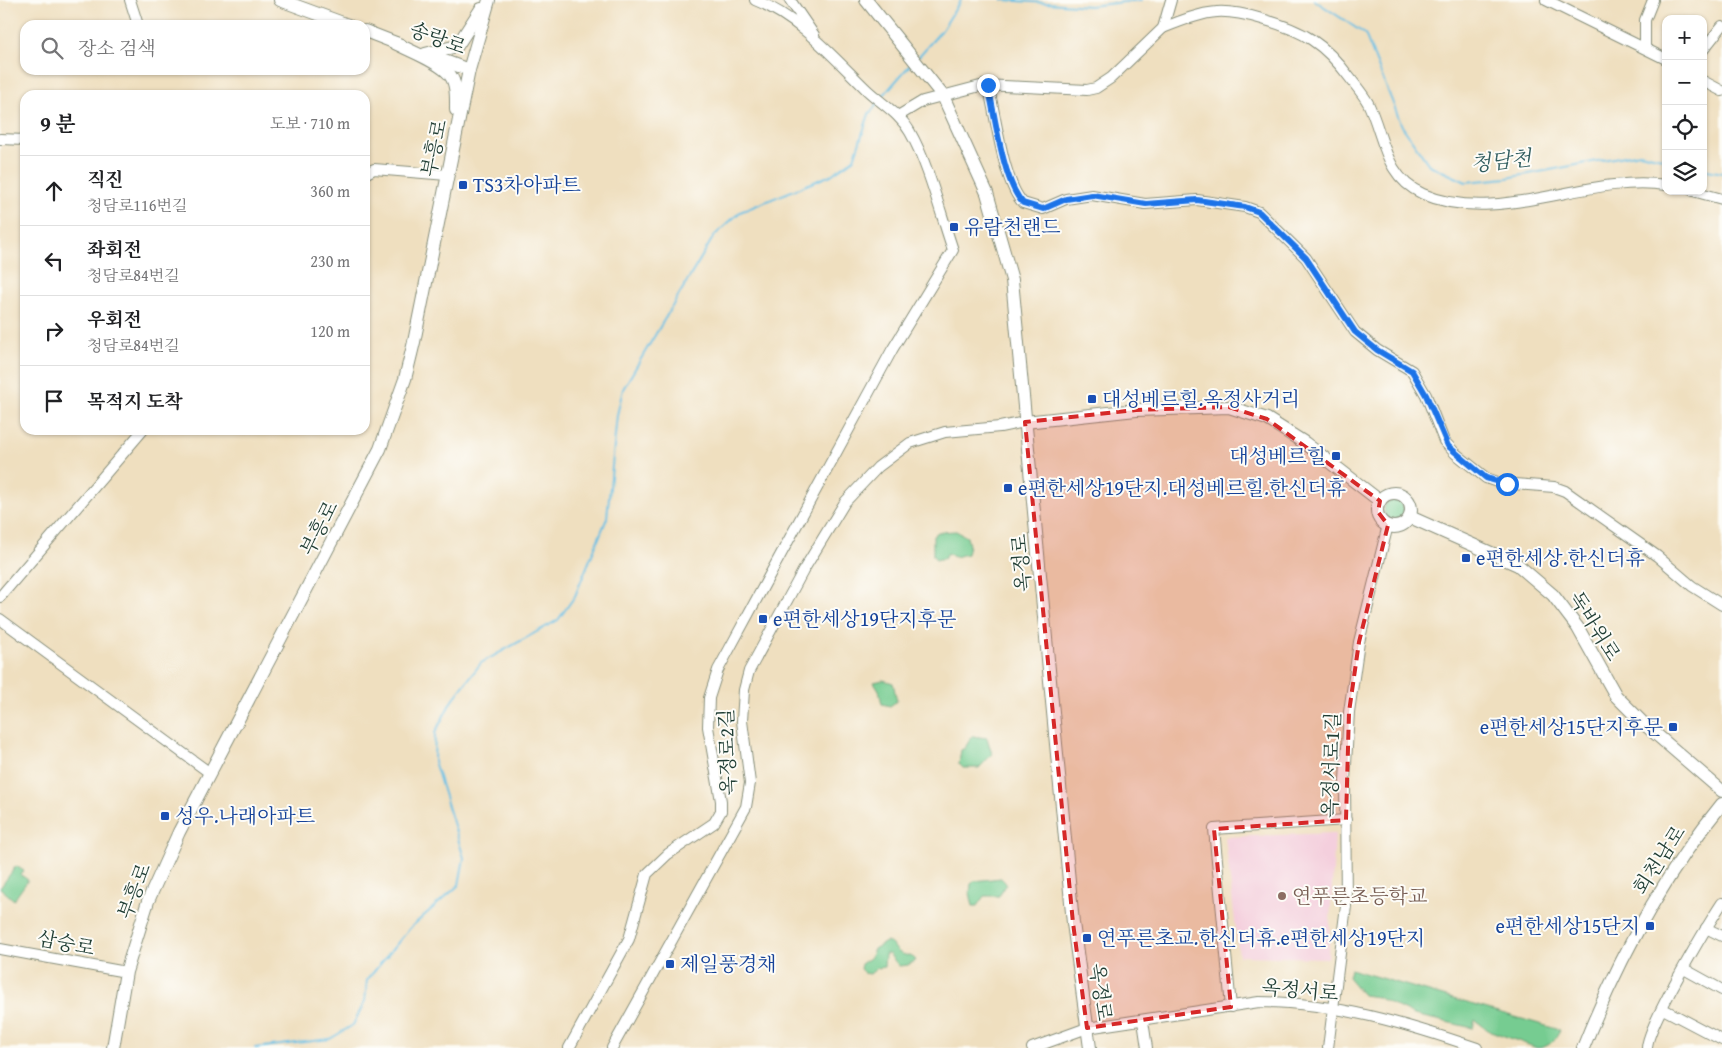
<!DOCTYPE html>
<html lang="ko">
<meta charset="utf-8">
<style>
:root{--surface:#fff;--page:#f2f2f2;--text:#202124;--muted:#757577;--line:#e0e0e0}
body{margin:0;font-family:"Gentium Book Plus","Noto Serif KR",serif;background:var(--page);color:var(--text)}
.controls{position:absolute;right:15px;top:15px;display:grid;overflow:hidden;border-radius:10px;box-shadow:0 1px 4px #0004}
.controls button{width:45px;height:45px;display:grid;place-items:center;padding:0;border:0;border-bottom:1px solid var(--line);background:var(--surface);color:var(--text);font:25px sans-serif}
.stop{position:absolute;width:15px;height:15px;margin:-11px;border:4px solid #1a73e8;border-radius:50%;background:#fff}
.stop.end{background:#1a73e8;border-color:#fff;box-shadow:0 1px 5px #0008}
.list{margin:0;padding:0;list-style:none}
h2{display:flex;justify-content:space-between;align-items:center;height:65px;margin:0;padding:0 20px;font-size:21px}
h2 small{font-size:16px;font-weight:400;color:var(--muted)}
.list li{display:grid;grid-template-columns:32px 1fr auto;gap:15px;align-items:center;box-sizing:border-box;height:70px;padding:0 20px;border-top:1px solid var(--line)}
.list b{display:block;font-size:19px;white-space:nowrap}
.list p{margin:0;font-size:16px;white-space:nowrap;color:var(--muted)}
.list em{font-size:16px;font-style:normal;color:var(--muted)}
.icon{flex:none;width:28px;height:28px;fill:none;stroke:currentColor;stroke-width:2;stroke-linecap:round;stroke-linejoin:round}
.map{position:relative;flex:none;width:1722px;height:1048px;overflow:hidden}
.search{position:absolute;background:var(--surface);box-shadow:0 1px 4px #0004;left:20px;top:20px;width:350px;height:55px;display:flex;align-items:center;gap:12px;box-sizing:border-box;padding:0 18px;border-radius:15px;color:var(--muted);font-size:19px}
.panel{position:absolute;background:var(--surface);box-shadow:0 1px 4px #0004;left:20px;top:90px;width:350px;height:345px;border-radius:15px}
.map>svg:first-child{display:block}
.built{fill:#f4cfdd}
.green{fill:#76cc91;stroke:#4a8462}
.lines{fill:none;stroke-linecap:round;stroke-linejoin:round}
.stream{stroke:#67bfe4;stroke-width:2}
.minor-casing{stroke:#878e7a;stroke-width:12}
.major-casing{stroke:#878e7a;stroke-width:14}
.minor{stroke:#fff;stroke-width:10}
.major{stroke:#fff;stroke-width:12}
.route{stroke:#1a73e8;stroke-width:6}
.marked{fill:#d62828;fill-opacity:0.2;stroke:#d62828;stroke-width:4;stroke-dasharray:10 6;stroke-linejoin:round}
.transit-dot{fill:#1a4fb4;stroke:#fdfcf7;stroke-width:2}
.education-dot{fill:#8d6e63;stroke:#fdfcf7;stroke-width:2}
.labels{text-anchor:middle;stroke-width:4;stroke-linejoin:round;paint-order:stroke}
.street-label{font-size:20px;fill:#1f3d34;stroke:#fdfcf7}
.transit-label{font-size:20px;fill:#164399;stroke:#fdfcf7;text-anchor:start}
.education-label{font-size:20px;fill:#785e54;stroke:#fdfcf7;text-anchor:start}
.water-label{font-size:21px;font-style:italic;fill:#315e60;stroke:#fdfcf7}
</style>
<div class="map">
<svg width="1722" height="1048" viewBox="0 0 1722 1048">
<rect width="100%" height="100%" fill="#fdfcf7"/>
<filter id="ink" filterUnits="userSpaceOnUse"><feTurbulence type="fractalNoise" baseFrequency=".02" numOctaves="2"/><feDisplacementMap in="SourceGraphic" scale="10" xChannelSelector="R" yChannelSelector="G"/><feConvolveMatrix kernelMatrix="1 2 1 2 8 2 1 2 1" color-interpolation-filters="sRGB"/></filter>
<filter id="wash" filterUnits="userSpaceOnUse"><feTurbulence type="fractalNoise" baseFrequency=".0096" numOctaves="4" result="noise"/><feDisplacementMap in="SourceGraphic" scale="20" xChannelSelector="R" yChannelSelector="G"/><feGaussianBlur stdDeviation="1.12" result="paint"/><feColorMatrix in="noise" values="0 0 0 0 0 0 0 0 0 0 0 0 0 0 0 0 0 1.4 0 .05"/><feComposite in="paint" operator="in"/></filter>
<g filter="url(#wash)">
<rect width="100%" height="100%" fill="#efdfbf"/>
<polygon class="built" points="1335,833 1328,958 1239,956 1225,837"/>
<g class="green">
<circle cx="1394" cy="510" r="10"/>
<polygon points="956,531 967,537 969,545 967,554 954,557 948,553 944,558 936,560 933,555 933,536 938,532"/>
<polygon points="883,680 893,683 897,701 890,706 882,704 879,690 874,682"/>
<polygon points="972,736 987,738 992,754 979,768 963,768 959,764 961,750 965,748"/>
<polygon points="16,866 24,871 21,875 28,880 14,900 0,888"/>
<polygon points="1001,878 1006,883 999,896 984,896 977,906 973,906 970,893 971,884 974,881"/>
<path d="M 886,942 C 893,943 894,949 900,953 C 906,956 912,955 916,960 L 908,965 L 899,966 L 889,954 L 885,954 L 884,967 L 877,968 L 870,974 L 864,973 L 860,969 L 861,964 L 870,958 L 874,949 Z"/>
<path d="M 1350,969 L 1560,1030 C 1556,1040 1548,1048 1537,1048 L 1488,1030 L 1475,1020 L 1473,1028 L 1414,1015 L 1377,997 L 1363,995 L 1348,977 Z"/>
</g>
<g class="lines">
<g class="stream">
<polyline points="1003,0 1090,6 1141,0"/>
<polyline points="1314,0 1365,34 1402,126 1429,165 1466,182 1507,178 1640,153 1666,159"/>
<polyline points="919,56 942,30 961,0"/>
<polyline points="882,97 910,65"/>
<polyline points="1703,169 1722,173"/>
<polyline points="255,1048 330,1039 353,1025 365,1001 367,980 410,928 459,885 464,858 434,761 435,733 451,702 481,663 558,620 575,596 607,518 617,415 623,389 714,236 740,212 831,175 854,159 869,114 878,103"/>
</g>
</g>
</g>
<g filter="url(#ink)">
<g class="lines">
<defs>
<g id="minor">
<polyline points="130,0 138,25"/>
<polyline points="790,0 814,35"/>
<polyline points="1546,0 1666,59"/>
<path d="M 1163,28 C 1180,21 1200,13 1217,12 C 1232,11 1248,15 1262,19 C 1304,31 1324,43 1350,78 C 1356,86 1363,94 1368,103 C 1384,136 1384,177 1423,194 C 1499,227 1587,173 1666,185"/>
<polyline points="1645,47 1645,20 1653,0"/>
<polyline points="1703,50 1722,26"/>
<polyline points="1703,81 1722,91"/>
<path d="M 988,85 C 996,115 1003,183 1023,203 L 1043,209 L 1066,199 L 1092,195 L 1145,204 L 1197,200 L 1245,207 L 1259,212 L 1306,258 L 1355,332 L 1377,350 L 1412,371 L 1426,395 L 1444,441 L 1455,453 L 1486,478 L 1500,483 L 1554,487 L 1565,491 L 1657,556 L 1692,586 L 1722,605"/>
<polyline points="898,116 923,101 984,85 1087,90 1096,88 1111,78 1163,28 1171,0"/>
<polyline points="0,139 25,140"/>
<polyline points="365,174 374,169 447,175"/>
<polyline points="1693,191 1722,199"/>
<polyline points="0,597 143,430"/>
<polyline points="0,619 210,773"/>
<polyline points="1706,928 1722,936"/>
<polyline points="0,949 126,972"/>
<polyline points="1684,969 1722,990"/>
<polyline points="1231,1007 1214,829 1346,820"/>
<polyline points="1663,1009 1722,1040"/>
<polyline points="1143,1021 1147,1048"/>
<path d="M 569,1048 L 629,939 L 647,874 L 668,854 L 714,823 L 721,811 L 721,801 L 708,727 L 709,698 L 718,670 L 892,350 L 953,250 C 941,215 928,163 910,132 C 900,114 882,104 867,90 C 833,57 800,18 755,0"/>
<polyline points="612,1048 746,807 750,783 742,721 744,690 749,671 803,571 845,502 878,467 910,443 945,432 1000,427 1025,422"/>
<path d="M 1032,1048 L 1087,1028 L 1259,1002 C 1333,1002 1408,1024 1477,1048"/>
<polyline points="1328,1048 1346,906 1345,781 1349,712 1359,642 1388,525"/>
<path d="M 1647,1048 C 1647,1026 1707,926 1722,903"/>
</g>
<g id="major">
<polyline points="280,0 348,25"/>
<polyline points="866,0 943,96 987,193 1012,280 1073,923 1090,1048"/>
<polyline points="365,31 401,45"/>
<path d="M 395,43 C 410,51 440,62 450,75 C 457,84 456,99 456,110"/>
<polyline points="425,54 457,46 481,9"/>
<polyline points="434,57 469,70"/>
<polyline points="1025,422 1136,410 1229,407 1267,419 1305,443 1380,501"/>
<circle cx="1394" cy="510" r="17"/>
<polyline points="1410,517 1518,565 1553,595 1578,628 1616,696 1643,723 1722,791"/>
<polyline points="113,1048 126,972 148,901 179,832 380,449 405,379 414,342 469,70 489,0"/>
<path d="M 1583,1048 C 1618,960 1662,877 1722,804"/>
</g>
</defs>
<use href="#minor" class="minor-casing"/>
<use href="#major" class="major-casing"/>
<use href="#minor" class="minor"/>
<use href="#major" class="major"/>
</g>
</g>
<g class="lines" filter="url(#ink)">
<path class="route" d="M 988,85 C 995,115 1003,183 1023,203 L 1043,209 L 1066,199 L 1092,195 L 1146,204 L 1197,200 L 1245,207 L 1259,212 L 1306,258 L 1355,332 L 1377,350 L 1412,371 L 1426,395 L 1448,446 L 1486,478 L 1507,484"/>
</g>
<path class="marked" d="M 1229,407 L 1267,419 L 1380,501 L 1378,512 L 1388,525 L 1359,642 L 1349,712 L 1346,820 L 1214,829 L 1231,1007 L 1087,1028 L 1073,923 L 1025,422 L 1136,410 Z"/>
<g class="transit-dot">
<rect x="458" y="180" width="10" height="10" rx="2.5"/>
<rect x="949" y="222" width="10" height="10" rx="2.5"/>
<rect x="1087" y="394" width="10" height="10" rx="2.5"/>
<rect x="1331" y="451" width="10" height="10" rx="2.5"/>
<rect x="1003" y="483" width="10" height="10" rx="2.5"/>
<rect x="1461" y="553" width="10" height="10" rx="2.5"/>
<rect x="758" y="614" width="10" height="10" rx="2.5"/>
<rect x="1668" y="722" width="10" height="10" rx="2.5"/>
<rect x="160" y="811" width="10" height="10" rx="2.5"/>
<rect x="1645" y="921" width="10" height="10" rx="2.5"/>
<rect x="1082" y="933" width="10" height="10" rx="2.5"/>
<rect x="665" y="959" width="10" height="10" rx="2.5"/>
</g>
<circle class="education-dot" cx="1282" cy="896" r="5"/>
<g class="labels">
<g class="street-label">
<text transform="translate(438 38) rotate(20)" y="7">송랑로</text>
<text transform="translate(434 148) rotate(-78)" y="7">부흥로</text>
<text transform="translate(319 528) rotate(-63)" y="7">부흥로</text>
<text transform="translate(1021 563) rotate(-95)" y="7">옥정로</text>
<text transform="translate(1595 626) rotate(58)" y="7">독바위로</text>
<text transform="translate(727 752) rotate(-92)" y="7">옥정로2길</text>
<text transform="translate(1331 765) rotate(-88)" y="7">옥정서로1길</text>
<text transform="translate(1659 860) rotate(-57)" y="7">회천남로</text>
<text transform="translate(134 891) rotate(-69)" y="7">부흥로</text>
<text transform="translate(66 943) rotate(11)" y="7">삼숭로</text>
<text transform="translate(1300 990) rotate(5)" y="7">옥정서로</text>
<text transform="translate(1101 992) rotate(82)" y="7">옥정로</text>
</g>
<g class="transit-label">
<text x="473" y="192">TS3차아파트</text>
<text x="964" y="234">유람천랜드</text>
<text x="1102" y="406">대성베르힐.옥정사거리</text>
<text x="1326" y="463" text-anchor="end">대성베르힐</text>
<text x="1018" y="495">e편한세상19단지.대성베르힐.한신더휴</text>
<text x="1476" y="565">e편한세상.한신더휴</text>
<text x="773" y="626">e편한세상19단지후문</text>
<text x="1663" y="734" text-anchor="end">e편한세상15단지후문</text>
<text x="175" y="823">성우.나래아파트</text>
<text x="1640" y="933" text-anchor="end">e편한세상15단지</text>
<text x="1097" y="945">연푸른초교.한신더휴.e편한세상19단지</text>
<text x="680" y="971">제일풍경채</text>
</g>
<g class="education-label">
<text x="1292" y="903">연푸른초등학교</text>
</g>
<g class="water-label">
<text transform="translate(1501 161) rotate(-6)" y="7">청담천</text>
</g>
</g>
</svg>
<div class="controls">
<button>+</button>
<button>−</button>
<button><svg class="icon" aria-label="locate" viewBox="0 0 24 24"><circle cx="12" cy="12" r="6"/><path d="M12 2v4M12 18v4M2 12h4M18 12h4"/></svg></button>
<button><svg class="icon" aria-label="layers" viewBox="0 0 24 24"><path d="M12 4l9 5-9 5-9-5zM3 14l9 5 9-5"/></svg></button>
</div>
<div class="stop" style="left:1507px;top:484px"></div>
<div class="stop end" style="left:988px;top:85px"></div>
<div class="search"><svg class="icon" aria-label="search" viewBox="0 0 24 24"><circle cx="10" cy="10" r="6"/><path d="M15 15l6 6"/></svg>장소 검색</div>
<section class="panel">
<h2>9 분<small>도보 · 710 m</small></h2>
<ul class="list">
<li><svg class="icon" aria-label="ahead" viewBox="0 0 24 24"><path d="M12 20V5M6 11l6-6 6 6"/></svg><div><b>직진</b><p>청담로116번길</p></div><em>360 m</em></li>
<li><svg class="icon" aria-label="left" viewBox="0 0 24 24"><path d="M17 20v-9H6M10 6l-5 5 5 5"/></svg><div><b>좌회전</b><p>청담로84번길</p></div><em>230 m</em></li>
<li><svg class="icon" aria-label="right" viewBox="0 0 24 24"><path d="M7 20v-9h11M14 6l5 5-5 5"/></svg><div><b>우회전</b><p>청담로84번길</p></div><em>120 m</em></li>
<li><svg class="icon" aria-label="arrive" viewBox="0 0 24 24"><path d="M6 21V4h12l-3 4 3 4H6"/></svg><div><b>목적지 도착</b></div></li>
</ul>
</section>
</div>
